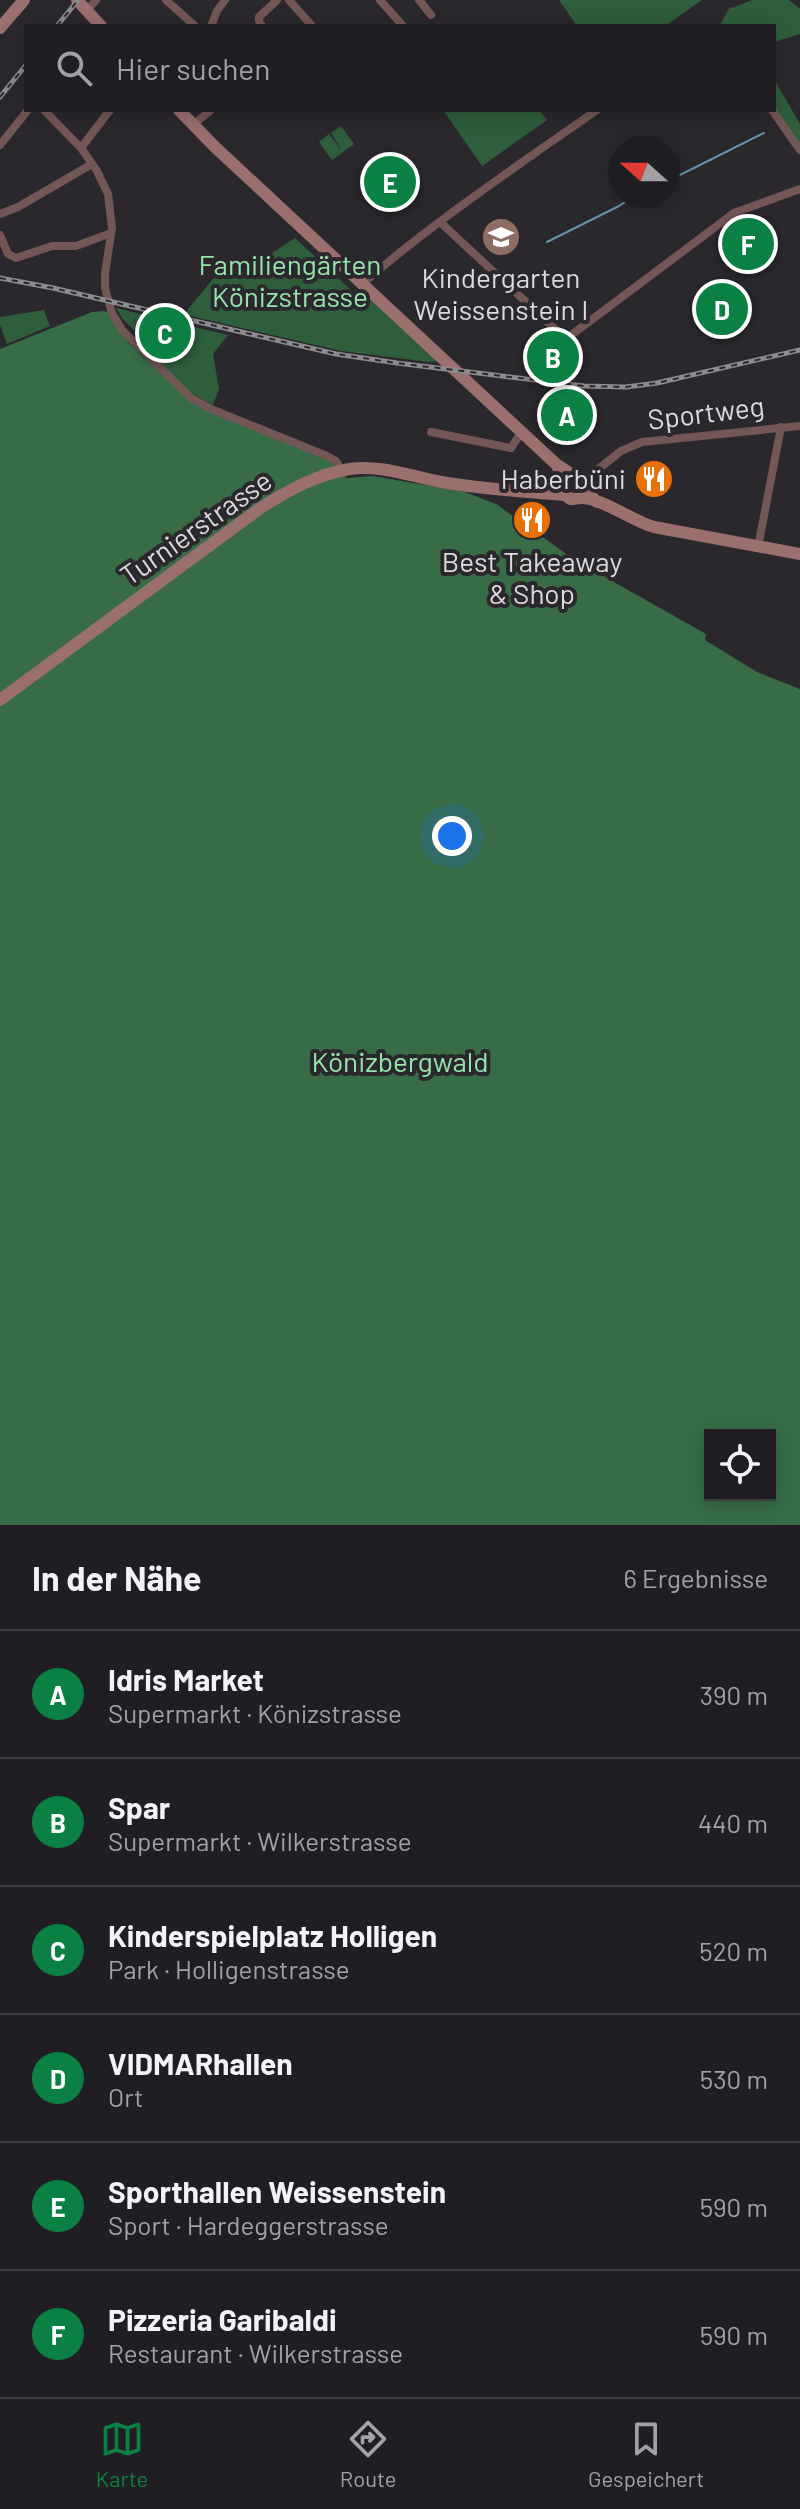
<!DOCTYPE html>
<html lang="de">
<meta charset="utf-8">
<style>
:root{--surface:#201e22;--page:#28272a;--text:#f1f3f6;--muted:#a2a2a5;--line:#3d3c40;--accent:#0b8043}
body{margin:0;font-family:Barlow,sans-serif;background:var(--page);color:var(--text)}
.controls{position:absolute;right:24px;bottom:24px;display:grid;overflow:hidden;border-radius:0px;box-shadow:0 4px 20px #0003}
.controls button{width:72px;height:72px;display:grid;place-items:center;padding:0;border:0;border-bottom:2px solid var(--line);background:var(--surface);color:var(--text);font:40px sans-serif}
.compass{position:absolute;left:608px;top:136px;width:72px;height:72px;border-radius:50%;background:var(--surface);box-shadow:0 4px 20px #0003;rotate:291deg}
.you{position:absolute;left:452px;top:836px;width:28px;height:28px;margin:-20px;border:6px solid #fff;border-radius:50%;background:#1a73e8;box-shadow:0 0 0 12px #1a73e833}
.badge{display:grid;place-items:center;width:52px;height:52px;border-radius:50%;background:var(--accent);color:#fff;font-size:26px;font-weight:700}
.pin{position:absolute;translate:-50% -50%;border:4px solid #fff;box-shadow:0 2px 8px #0006}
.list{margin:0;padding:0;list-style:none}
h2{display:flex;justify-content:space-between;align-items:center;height:104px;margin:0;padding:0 32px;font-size:34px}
h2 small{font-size:26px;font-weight:400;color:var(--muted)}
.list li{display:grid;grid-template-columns:52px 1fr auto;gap:24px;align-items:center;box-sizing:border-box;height:128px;padding:0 32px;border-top:2px solid var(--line)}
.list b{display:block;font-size:30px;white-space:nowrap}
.list p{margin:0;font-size:26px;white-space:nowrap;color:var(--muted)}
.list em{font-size:26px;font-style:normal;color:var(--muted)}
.icon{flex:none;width:44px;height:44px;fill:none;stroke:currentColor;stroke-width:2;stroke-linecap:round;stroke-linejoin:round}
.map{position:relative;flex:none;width:800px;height:1525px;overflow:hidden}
.search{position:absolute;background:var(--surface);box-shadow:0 4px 20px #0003;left:24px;right:24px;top:24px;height:88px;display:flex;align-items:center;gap:20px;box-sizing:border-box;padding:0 28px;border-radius:0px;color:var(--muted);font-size:30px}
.sheet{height:872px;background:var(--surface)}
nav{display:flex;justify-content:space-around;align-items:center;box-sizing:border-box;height:112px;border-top:2px solid var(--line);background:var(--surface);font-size:22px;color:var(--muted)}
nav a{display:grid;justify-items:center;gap:4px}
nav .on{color:var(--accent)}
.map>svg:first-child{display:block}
.green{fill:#2e5e3c}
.forest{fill:#376c47;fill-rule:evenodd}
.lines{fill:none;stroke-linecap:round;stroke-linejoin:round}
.stream{stroke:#5f96a8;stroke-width:2}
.street{stroke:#735656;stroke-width:8}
.secondary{stroke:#9b6f6e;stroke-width:12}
.rail-casing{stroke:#8d8b8f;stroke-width:5}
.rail{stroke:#2b282d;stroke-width:2;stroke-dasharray:6;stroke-linecap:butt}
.labels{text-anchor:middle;stroke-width:8;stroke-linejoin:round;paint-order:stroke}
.park-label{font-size:28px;fill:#94e4aa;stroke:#2b282d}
.poi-label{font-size:28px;fill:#dcdadd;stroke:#2b282d}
.street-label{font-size:28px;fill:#dcdadd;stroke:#2b282d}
</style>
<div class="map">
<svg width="800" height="1525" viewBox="0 0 800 1525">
<rect width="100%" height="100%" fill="#2b282d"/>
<g class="green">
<polygon points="559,0 702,0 665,26 577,26"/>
<polygon points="752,0 789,0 800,9 800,34 774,42 774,26 719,26 730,7 732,8"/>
<polygon points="774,79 800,124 800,145 774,109"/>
<polygon points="443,110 539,110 547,120 482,166"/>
<polygon points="341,126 354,144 332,160 319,142 329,134 342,151 331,133"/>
<polygon points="295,238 367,305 369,303 355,290 361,290 439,361 429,362 341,351 186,315 188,309 228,261 242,273"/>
<polygon points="116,308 228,335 213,354 219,389 213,405 187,391 123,326 159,359 161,358 122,318"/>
<polygon points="44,310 50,326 7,344 0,325 0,317"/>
</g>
<path class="forest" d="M 103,311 L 108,312 L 128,342 L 190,401 L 329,460 L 347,478 L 373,476 L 465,492 L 496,504 L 575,560 L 706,634 L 705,640 L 757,672 L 800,689 L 800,1525 L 0,1525 L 0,349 L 92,312 ZM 710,1435 L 770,1435 L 770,1495 L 710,1495 Z"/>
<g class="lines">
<g class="stream">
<polyline points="668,181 764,133"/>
<polyline points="637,196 640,196"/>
<polyline points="547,242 619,206 634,196"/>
</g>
<g class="street">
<polyline points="166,0 195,26"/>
<polyline points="289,0 312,26"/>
<polyline points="380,0 403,26"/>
<polyline points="419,0 431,15"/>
<polyline points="87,10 96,0"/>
<polyline points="211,26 217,11 225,0"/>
<polyline points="262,26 259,21 259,17 277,0"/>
<polyline points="44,110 81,148 97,171 108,194 112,228 105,273 105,288 112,313 122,330 191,398 211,409 327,456 336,461 342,471"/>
<polyline points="772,110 800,150"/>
<polyline points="193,125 211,110"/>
<polyline points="0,145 28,110"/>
<polyline points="81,148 110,110"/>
<polyline points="0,214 18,207 92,164"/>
<polyline points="441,223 566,339 734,213 800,189"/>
<polyline points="0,235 8,254 16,258 52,246 76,246 111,233"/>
<path d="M 362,284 C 435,221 517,166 597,110"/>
<polyline points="431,432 511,448 522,431"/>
<polyline points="582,482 621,451 642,442 800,426"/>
<polyline points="758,547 781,427"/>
</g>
<g class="secondary">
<polyline points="77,0 101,26"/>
<polyline points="0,28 24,0"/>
<polyline points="179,110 215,147 556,464 580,480 584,489 597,502"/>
<path d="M 558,468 L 565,481 L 563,493 L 570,499 C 574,499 578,498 582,498 C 602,498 632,521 654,527 L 800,554"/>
<path d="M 0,700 L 259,509 C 287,491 317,474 350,469 C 381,464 416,478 447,483 C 486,489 525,492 564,495"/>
</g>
<defs>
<g id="rail">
<polyline points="57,26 78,0"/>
<polyline points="0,97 26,65"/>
<polyline points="0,278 53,288 336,354 397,363 584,386 626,387 657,383 800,350"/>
</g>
</defs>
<use href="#rail" class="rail-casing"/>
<use href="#rail" class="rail"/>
</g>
<defs>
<symbol id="school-disc" viewBox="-11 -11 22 22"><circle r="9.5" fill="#8d6e63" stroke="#2b282d"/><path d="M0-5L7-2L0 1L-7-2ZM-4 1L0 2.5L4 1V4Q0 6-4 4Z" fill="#fff"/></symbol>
<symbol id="restaurant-disc" viewBox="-11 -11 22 22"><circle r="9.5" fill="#e8710a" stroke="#2b282d"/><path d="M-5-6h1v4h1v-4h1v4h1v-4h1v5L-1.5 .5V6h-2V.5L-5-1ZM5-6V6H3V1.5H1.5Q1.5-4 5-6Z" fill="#fff"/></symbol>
</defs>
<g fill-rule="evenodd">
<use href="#school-disc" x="479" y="215" width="44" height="44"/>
<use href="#restaurant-disc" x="632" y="457" width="44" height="44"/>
<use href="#restaurant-disc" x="510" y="498" width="44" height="44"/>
</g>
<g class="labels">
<g class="park-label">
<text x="290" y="275">Familiengärten<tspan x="290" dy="32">Könizstrasse</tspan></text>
<text x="400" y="1072">Könizbergwald</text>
</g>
<g class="poi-label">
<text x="501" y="288">Kindergarten<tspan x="501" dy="32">Weissenstein I</tspan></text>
<text x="626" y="489" text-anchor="end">Haberbüni</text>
<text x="532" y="572">Best Takeaway<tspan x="532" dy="32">&amp; Shop</tspan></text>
</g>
<g class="street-label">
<text transform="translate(706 413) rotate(-7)" y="10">Sportweg</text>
<text transform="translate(196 528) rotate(-35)" y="10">Turnierstrasse</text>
</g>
</g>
</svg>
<div class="controls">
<button><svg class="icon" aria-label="locate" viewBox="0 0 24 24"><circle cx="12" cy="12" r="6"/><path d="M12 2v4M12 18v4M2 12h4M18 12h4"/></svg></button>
</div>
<svg class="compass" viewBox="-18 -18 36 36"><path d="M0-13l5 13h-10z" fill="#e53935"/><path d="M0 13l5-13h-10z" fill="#a2a2a5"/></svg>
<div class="you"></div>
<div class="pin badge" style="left:567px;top:415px">A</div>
<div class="pin badge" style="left:553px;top:357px">B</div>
<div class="pin badge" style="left:165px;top:333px">C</div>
<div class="pin badge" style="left:722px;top:309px">D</div>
<div class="pin badge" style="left:390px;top:182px">E</div>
<div class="pin badge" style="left:748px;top:244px">F</div>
<div class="search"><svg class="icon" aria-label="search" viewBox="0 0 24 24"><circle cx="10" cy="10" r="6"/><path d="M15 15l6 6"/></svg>Hier suchen</div>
</div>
<section class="sheet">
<h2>In der Nähe<small>6 Ergebnisse</small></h2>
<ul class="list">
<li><span class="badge">A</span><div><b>Idris Market</b><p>Supermarkt · Könizstrasse</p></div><em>390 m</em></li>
<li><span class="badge">B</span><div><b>Spar</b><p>Supermarkt · Wilkerstrasse</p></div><em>440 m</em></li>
<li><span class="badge">C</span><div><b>Kinderspielplatz Holligen</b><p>Park · Holligenstrasse</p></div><em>520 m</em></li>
<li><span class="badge">D</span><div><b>VIDMARhallen</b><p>Ort</p></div><em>530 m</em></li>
<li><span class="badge">E</span><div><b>Sporthallen Weissenstein</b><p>Sport · Hardeggerstrasse</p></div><em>590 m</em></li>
<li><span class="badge">F</span><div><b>Pizzeria Garibaldi</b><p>Restaurant · Wilkerstrasse</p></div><em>590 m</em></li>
</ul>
</section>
<nav>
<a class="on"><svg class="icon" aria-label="map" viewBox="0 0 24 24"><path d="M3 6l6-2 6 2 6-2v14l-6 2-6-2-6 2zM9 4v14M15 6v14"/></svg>Karte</a>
<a><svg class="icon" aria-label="directions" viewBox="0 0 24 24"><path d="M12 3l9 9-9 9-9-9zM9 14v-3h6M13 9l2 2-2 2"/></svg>Route</a>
<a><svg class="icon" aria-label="saved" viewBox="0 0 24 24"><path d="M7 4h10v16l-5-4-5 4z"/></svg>Gespeichert</a>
</nav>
